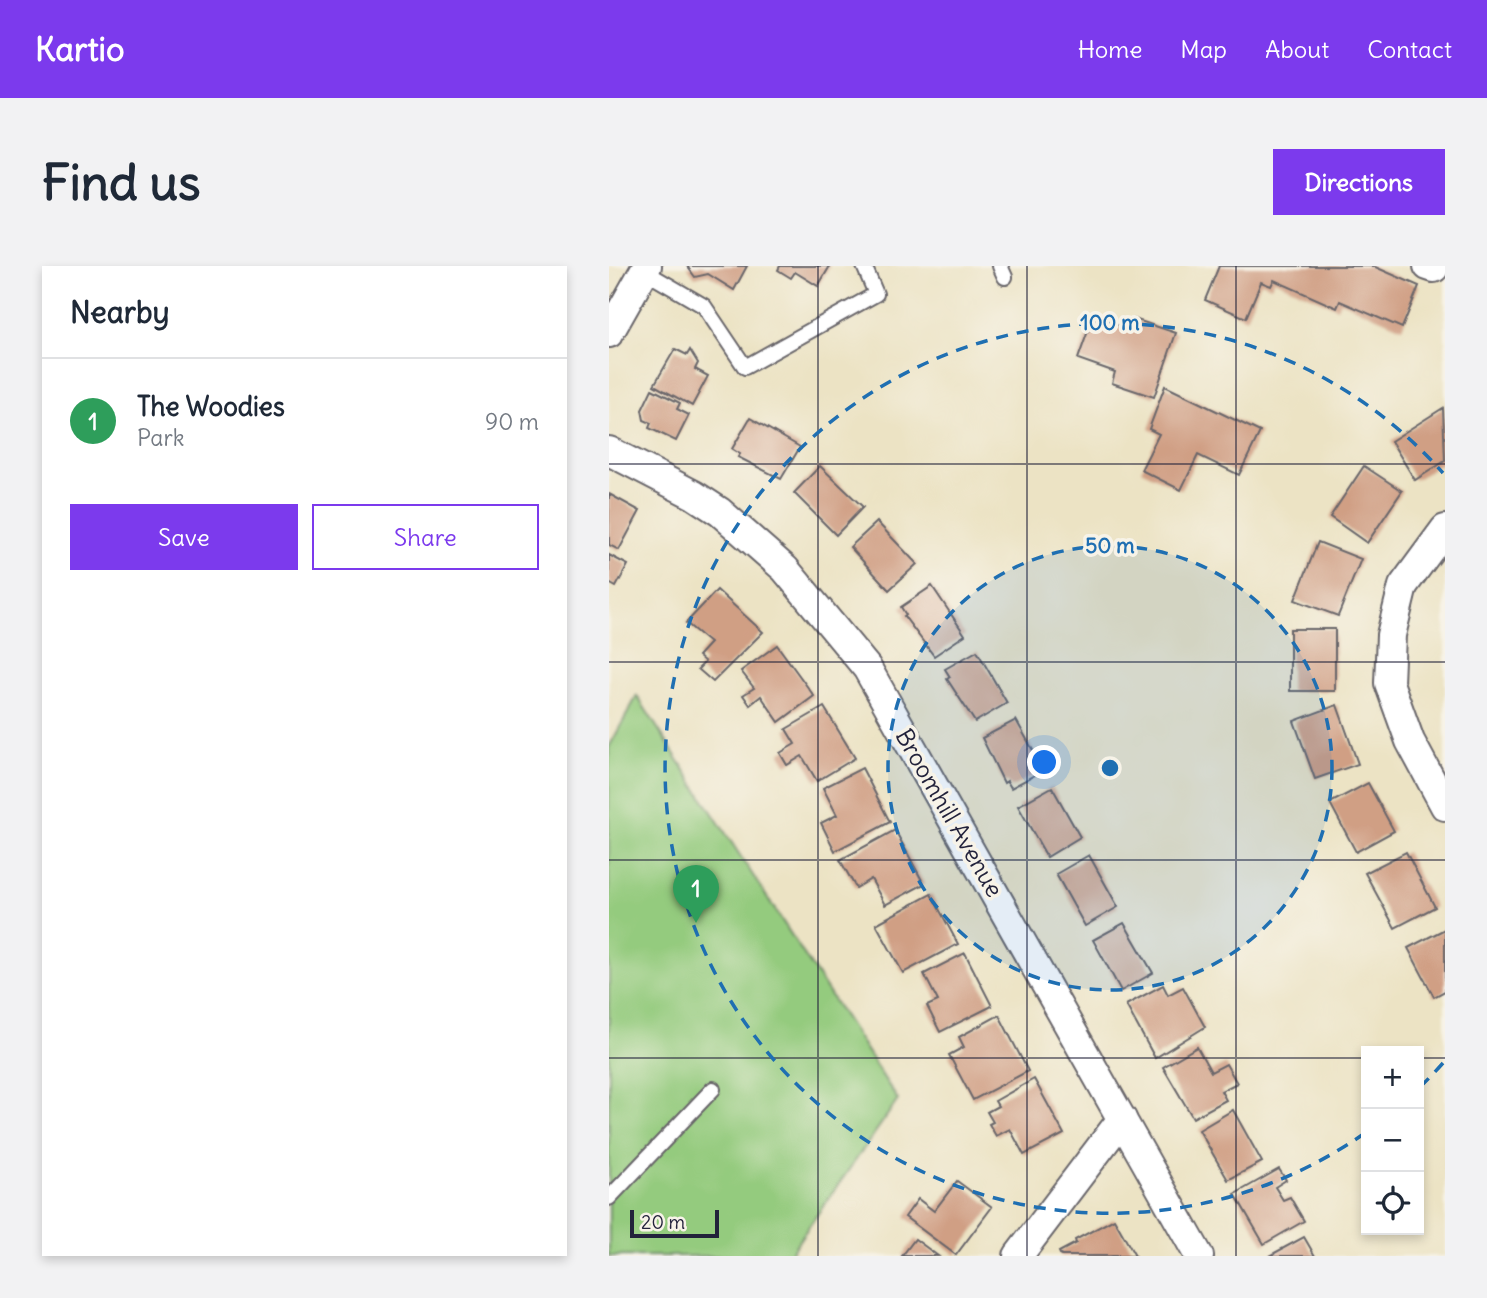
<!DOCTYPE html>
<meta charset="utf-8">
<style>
:root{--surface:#fff;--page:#f2f2f3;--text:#1f2937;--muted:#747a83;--line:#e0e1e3;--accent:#7c3aed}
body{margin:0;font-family:Delius,sans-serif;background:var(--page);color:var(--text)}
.controls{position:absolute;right:21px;bottom:21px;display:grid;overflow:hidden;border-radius:0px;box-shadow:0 4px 10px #0003}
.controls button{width:63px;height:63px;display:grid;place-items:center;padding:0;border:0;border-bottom:2px solid var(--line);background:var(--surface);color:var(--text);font:35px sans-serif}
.scale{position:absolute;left:21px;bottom:18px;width:89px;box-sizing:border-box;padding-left:7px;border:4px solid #22223b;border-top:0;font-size:19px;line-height:24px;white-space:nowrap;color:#22223b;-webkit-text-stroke:5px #f7f3e8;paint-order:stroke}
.you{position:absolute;left:436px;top:497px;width:24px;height:24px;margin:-18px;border:5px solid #fff;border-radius:50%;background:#1a73e8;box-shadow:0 0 0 10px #1a73e833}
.badge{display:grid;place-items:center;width:46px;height:46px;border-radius:50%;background:var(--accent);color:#fff;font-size:23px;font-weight:700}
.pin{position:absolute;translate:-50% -58px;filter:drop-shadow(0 2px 4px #0008)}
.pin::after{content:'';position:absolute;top:37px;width:24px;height:21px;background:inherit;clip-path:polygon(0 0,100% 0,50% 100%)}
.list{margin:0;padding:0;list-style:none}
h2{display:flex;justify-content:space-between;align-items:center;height:91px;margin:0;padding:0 28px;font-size:30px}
h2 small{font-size:23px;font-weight:400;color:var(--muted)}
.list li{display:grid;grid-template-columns:46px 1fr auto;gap:21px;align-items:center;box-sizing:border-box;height:126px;padding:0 28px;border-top:2px solid var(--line)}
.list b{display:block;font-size:26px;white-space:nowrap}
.list p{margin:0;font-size:23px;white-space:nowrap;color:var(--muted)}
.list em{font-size:23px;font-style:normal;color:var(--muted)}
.actions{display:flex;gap:14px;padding:21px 28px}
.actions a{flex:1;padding:16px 0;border:2px solid var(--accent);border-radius:0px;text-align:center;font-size:24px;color:var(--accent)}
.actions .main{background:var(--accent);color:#fff}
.icon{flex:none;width:38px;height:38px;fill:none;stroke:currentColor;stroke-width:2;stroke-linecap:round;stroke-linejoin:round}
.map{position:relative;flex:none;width:836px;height:990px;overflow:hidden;border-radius:0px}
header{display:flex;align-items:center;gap:42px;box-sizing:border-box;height:98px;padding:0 35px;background:var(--accent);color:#fff}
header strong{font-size:33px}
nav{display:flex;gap:38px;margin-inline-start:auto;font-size:24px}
.intro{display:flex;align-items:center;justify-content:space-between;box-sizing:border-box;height:168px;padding:0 42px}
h1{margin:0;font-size:49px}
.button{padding:18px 32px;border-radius:0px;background:var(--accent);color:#fff;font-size:24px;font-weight:700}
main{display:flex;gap:42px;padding:0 42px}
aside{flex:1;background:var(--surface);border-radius:0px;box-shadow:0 4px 10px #0003}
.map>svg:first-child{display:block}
.green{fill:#94cb7e;stroke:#5b765c;stroke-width:2}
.building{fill:#d09f84}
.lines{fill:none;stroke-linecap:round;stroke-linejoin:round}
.lane-casing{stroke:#69666b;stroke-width:18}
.street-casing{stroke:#69666b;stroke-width:32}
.lane{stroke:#fff;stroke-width:14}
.street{stroke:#fff;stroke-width:28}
.grid{fill:none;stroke:#22223b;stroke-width:2;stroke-opacity:0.55}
.ring{fill:none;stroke:#1f6fb2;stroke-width:3.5;stroke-dasharray:12 9}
.labels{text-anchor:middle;stroke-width:7;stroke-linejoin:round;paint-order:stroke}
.street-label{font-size:24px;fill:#22223b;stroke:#f7f3e8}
.centre{fill:#1f6fb2;stroke:#f7f3e8;stroke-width:3.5}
.ring-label{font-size:21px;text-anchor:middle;font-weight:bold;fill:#1f6fb2;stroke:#f7f3e8;stroke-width:7;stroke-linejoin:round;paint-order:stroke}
</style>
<header>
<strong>Kartio</strong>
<nav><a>Home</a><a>Map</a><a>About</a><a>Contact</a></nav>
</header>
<div class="intro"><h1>Find us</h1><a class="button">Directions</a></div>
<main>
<aside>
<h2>Nearby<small></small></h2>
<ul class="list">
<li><span class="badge" style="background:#2e9e5b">1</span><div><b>The Woodies</b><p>Park</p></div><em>90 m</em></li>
</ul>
<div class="actions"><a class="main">Save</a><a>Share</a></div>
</aside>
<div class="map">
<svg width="836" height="990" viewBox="0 0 836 990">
<rect width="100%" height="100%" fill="#f7f3e8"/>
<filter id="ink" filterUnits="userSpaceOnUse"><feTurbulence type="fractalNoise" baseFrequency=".0143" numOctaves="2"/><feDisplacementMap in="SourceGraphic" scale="14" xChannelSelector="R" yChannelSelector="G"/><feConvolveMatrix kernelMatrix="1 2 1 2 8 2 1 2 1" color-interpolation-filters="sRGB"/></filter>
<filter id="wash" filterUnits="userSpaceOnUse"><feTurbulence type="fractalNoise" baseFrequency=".00686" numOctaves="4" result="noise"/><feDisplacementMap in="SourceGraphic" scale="28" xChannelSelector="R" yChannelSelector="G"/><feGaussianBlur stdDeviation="1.57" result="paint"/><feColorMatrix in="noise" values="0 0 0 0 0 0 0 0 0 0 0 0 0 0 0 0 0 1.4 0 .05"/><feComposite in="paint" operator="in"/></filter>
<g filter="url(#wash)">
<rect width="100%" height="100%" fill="#ece3c4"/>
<polygon class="green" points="28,430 289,834 179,990 0,990 0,481"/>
<g id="blocks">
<g class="building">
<polygon points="78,0 138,0 125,24 99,8 86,11"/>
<polygon points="171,0 221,0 209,20 186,6 182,12 169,4"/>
<polygon points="610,0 764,0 810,20 793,62 731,35 728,42 665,14 662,20 652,16 637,52 596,34"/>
<polygon points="484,51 521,63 525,53 567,67 545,131 503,117 506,106 469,93"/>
<polygon points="66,83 78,89 81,84 89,97 86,103 99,110 83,140 45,119"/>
<polygon points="556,120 651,166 630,209 589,189 572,224 532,204 550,168 540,163"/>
<polygon points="43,123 71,137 68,143 80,149 67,175 40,162 42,157 35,154 33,144"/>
<polygon points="834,142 836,195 806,214 782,175"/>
<polygon points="141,152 191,181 172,213 129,191 131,188 123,183"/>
<polygon points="211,200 254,241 227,269 185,227"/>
<polygon points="755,200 793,225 758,277 721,251"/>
<polygon points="0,228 31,245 10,284 0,279"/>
<polygon points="268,256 308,298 280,324 241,281"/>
<polygon points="709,276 752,293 729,350 686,334"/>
<polygon points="0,289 19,299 7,321 0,317"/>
<polygon points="323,320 356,369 325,390 295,350 297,349 292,341"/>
<polygon points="108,324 154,366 104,416 89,403 96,396 89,390 101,377 77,357"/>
<rect x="681" y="363" width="45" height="62"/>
<polygon points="168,379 205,430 170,456 152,430 141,439 134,429 145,422 132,405"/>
<polygon points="368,385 398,437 366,456 338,413 341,411 336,403"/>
<polygon points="728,439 749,498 706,513 685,455"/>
<polygon points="215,441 246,492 208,515 193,490 178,499 171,487 186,478 177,463"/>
<polygon points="407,454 435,504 402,522 398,515 395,517 373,472"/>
<polygon points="253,502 281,556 226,585 212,557 228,549 214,522"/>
<polygon points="759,517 785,565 747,586 721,537"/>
<polygon points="443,521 471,571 438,591 409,540"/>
<polygon points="286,564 315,618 276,639 262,613 247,622 231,594"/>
<polygon points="797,586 826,641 786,662 756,607"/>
<polygon points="480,589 509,641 476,660 447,608"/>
<polygon points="322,628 349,678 294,707 267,658"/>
<polygon points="515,657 544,707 512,725 484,674"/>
<polygon points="836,663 836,725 825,731 799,682"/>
<polygon points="356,687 383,740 331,766 318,740 329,735 315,708"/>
<polygon points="554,719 559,729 574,721 596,761 546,792 517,739"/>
<polygon points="390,749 419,805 364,834 340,789 355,781 350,771"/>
<polygon points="588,781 602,806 617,798 628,817 612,825 617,834 584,852 554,801"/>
<polygon points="425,813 455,868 415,889 401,863 387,870 380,858 384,856 378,846 389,840 386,835"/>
<polygon points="624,844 653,896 619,914 590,864"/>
<polygon points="670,903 677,914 666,921 674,934 681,931 695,955 655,978 626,928"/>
<polygon points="348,915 383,941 347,989 296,951 309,933 325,945"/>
<polygon points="505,953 526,990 452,990 450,986 467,977 466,974"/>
<polygon points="695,971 706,990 660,990"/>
<polygon points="306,973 329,990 293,990"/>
</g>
</g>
</g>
<g filter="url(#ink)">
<use href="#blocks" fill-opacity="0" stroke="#69666b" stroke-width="2"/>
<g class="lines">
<defs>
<g id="lane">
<polyline points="391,0 396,11"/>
<polyline points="35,5 95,40 136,101 267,28 255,0"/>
<polyline points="0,932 104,823"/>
</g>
<g id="street">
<polyline points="819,0 825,2"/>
<polyline points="0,67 38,0"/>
<polyline points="0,185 85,229 111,246 176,303 258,402 590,990"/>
<polyline points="836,263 794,320 782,369 780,417 801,475 836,540"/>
<polyline points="409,990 513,853"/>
</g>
</defs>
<use href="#lane" class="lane-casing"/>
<use href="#street" class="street-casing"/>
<use href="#lane" class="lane"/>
<use href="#street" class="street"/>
</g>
</g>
<path class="grid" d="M 209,0 L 209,990M 418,0 L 418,990M 627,0 L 627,990M 0,198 L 836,198M 0,396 L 836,396M 0,594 L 836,594M 0,792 L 757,792M 810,792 L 836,792"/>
<circle cx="501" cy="502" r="222" fill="#1f6fb2" fill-opacity=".12"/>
<g class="ring">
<circle cx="501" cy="502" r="222"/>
<path d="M834 797A445 445 0 0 1 810 822M756 867A445 445 0 1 1 834 207"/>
</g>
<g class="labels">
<g class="street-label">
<text transform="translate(340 547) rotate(60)" y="8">Broomhill Avenue</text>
</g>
</g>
<circle cx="501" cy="502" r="10" class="centre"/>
<g class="ring-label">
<text x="501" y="64">100 m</text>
<text x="501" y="287">50 m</text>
</g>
</svg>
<div class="controls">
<button>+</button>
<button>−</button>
<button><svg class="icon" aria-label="locate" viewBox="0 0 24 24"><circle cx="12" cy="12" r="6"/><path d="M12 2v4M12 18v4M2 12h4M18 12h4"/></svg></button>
</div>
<div class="scale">20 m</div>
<div class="you"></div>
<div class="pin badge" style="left:87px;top:657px;background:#2e9e5b">1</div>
</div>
</main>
